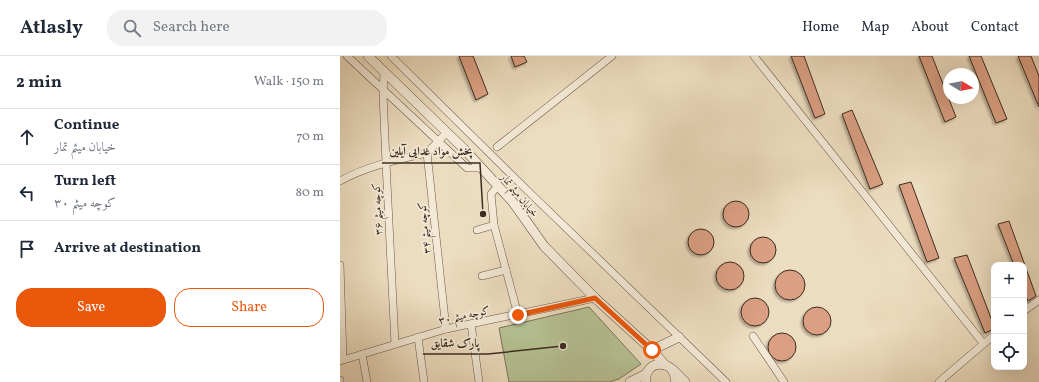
<!DOCTYPE html>
<meta charset="utf-8">
<style>
:root{--surface:#fff;--page:#f2f2f3;--text:#1f2937;--muted:#747a83;--line:#e0e1e3;--accent:#ea580c}
body{margin:0;font-family:Vollkorn,Amiri,serif;background:var(--page);color:var(--text)}
.controls{position:absolute;right:12px;bottom:12px;display:grid;overflow:hidden;border-radius:8px;box-shadow:0 4px 16px #0002}
.controls button{width:36px;height:36px;display:grid;place-items:center;padding:0;border:0;border-bottom:1px solid var(--line);background:var(--surface);color:var(--text);font:20px sans-serif}
.compass{position:absolute;left:603px;top:12px;width:36px;height:36px;border-radius:50%;background:var(--surface);box-shadow:0 4px 16px #0002;rotate:100deg}
.stop{position:absolute;width:12px;height:12px;margin:-9px;border:3px solid #ea580c;border-radius:50%;background:#fff}
.stop.end{background:#ea580c;border-color:#fff;box-shadow:0 1px 4px #0008}
.list{margin:0;padding:0;list-style:none}
h2{display:flex;justify-content:space-between;align-items:center;height:52px;margin:0;padding:0 16px;font-size:17px}
h2 small{font-size:13px;font-weight:400;color:var(--muted)}
.list li{display:grid;grid-template-columns:26px 1fr auto;gap:12px;align-items:center;box-sizing:border-box;height:56px;padding:0 16px;border-top:1px solid var(--line)}
.list b{display:block;font-size:15px;white-space:nowrap}
.list p{margin:0;font-size:13px;white-space:nowrap;color:var(--muted)}
.list em{font-size:13px;font-style:normal;color:var(--muted)}
.actions{display:flex;gap:8px;padding:12px 16px}
.actions a{flex:1;padding:9px 0;border:1px solid var(--accent);border-radius:16px;text-align:center;font-size:14px;color:var(--accent)}
.actions .main{background:var(--accent);color:#fff}
.icon{flex:none;width:22px;height:22px;fill:none;stroke:currentColor;stroke-width:2;stroke-linecap:round;stroke-linejoin:round}
.map{position:relative;flex:none;width:699px;height:326px;overflow:hidden}
header{display:flex;align-items:center;gap:24px;box-sizing:border-box;height:56px;padding:0 20px;background:var(--surface);border-bottom:1px solid var(--line)}
header strong{font-size:19px}
nav{display:flex;gap:22px;margin-inline-start:auto;font-size:14px}
.search{width:280px;height:36px;background:var(--page);display:flex;align-items:center;gap:10px;box-sizing:border-box;padding:0 14px;border-radius:16px;color:var(--muted);font-size:15px}
main{display:flex}
aside{flex:1;background:var(--surface)}
.map>svg:first-child{display:block}
.green{fill:#b6c294;stroke:#79775a}
.building{fill:#dba083;stroke:#3c2c20;filter:url(#shadow)}
.lines{fill:none;stroke-linecap:round;stroke-linejoin:round}
.minor-casing{stroke:#685848;stroke-width:8}
.tertiary-casing{stroke:#685848;stroke-width:10}
.minor{stroke:#f3e9d6;stroke-width:7}
.tertiary{stroke:#f3e9d6;stroke-width:9}
.route{stroke:#ea580c;stroke-width:5}
.labels{text-anchor:middle;stroke-width:3.5;stroke-linejoin:round;paint-order:stroke}
.street-label{font-size:11px;fill:#3c2c20;stroke:#f3e9d6}
.leader{fill:none;stroke:#3c2c20;stroke-width:1.5}
.callout-dot{fill:#3c2c20;stroke:#f3e9d6;stroke-width:1.5}
.callout-label{font-size:12px;text-anchor:middle;font-weight:bold;fill:#3c2c20;stroke:#f3e9d6;stroke-width:3.5;stroke-linejoin:round;paint-order:stroke}
</style>
<header>
<strong>Atlasly</strong>
<div class="search"><svg class="icon" aria-label="search" viewBox="0 0 24 24"><circle cx="10" cy="10" r="6"/><path d="M15 15l6 6"/></svg>Search here</div>
<nav><a>Home</a><a>Map</a><a>About</a><a>Contact</a></nav>
</header>
<main>
<aside>
<h2>2 min<small>Walk · 150 m</small></h2>
<ul class="list">
<li><svg class="icon" aria-label="ahead" viewBox="0 0 24 24"><path d="M12 20V5M6 11l6-6 6 6"/></svg><div><b>Continue</b><p>خیابان میثم تمار</p></div><em>70 m</em></li>
<li><svg class="icon" aria-label="left" viewBox="0 0 24 24"><path d="M17 20v-9H6M10 6l-5 5 5 5"/></svg><div><b>Turn left</b><p>کوچه میثم ۳۰</p></div><em>80 m</em></li>
<li><svg class="icon" aria-label="arrive" viewBox="0 0 24 24"><path d="M6 21V4h12l-3 4 3 4H6"/></svg><div><b>Arrive at destination</b></div></li>
</ul>
<div class="actions"><a class="main">Save</a><a>Share</a></div>
</aside>
<div class="map">
<svg width="699" height="326" viewBox="0 0 699 326">
<defs>
<filter id="shadow"><feDropShadow dx="-2" dy="2" stdDeviation="1" flood-color="#0004"/></filter>
</defs>
<rect width="100%" height="100%" fill="#edddc0"/>
<filter id="stains"><feTurbulence type="fractalNoise" baseFrequency=".005" numOctaves="4"/><feColorMatrix values="0 0 0 0 .2 0 0 0 0 .09 0 0 0 0 .02 0 0 0 .5 -.17"/></filter>
<radialGradient id="worn" r=".72"><stop offset=".6" stop-color="#630" stop-opacity="0"/><stop offset="1" stop-color="#630" stop-opacity=".3"/></radialGradient>
<polygon class="green" points="249,251 301,308 279,323 269,326 169,326 159,272"/>
<g class="building">
<polygon points="119,0 133,0 148,38 136,44"/>
<polygon points="171,0 184,0 187,6 175,11"/>
<polygon points="451,0 464,0 485,58 475,62"/>
<polygon points="579,0 592,0 616,61 605,66"/>
<polygon points="629,0 641,0 667,63 656,67"/>
<polygon points="678,0 691,0 699,20 699,51"/>
<polygon points="512,54 543,128 530,133 502,58"/>
<polygon points="571,126 599,202 587,206 559,129"/>
<circle cx="396" cy="158" r="13"/>
<polygon points="669,165 696,240 688,245 684,235 684,209 674,209 658,168"/>
<circle cx="361" cy="186" r="13"/>
<circle cx="423" cy="194" r="13"/>
<polygon points="627,199 654,270 654,273 645,277 614,202"/>
<circle cx="390" cy="220" r="14"/>
<circle cx="450" cy="229" r="15"/>
<circle cx="415" cy="256" r="14"/>
<circle cx="477" cy="265" r="14"/>
<circle cx="442" cy="291" r="14"/>
</g>
<g class="lines">
<defs>
<g id="minor">
<polyline points="7,0 127,112 142,112"/>
<polyline points="51,0 191,138 386,326"/>
<polyline points="414,0 643,287"/>
<polyline points="44,16 43,38 46,107 55,288"/>
<polyline points="157,91 272,0"/>
<path d="M 0,125 C 27,110 57,104 87,97"/>
<polyline points="158,130 151,138 154,169 178,259"/>
<polyline points="137,174 154,169"/>
<polyline points="0,209 3,303"/>
<polyline points="142,220 166,214"/>
<polyline points="684,255 699,244"/>
<polyline points="131,268 139,326"/>
<polyline points="106,273 87,97 106,77"/>
<polyline points="413,280 444,326"/>
<polyline points="78,281 84,326"/>
<polyline points="22,298 27,326"/>
<polyline points="0,305 106,273 255,242"/>
<polyline points="0,324 0,326"/>
<polyline points="599,326 654,279"/>
</g>
<g id="tertiary">
<polyline points="28,0 124,93 158,130 172,145 204,190 255,242 312,294 325,309"/>
<polyline points="312,294 339,281"/>
<polyline points="333,314 345,326"/>
<polyline points="290,326 306,318"/>
<path d="M 306,326 C 303,302 338,303 335,326"/>
</g>
</defs>
<use href="#minor" class="minor-casing"/>
<use href="#tertiary" class="tertiary-casing"/>
<use href="#minor" class="minor"/>
<use href="#tertiary" class="tertiary"/>
</g>
<g class="lines">
<polyline class="route" points="178,259 255,242 312,294"/>
</g>
<g class="labels">
<g class="street-label">
<text transform="translate(180 139) rotate(51)" y="4">خیابان میثم تمار</text>
<text transform="translate(37 153) rotate(-93)" y="4">کوچه میثم ۳۶</text>
<text transform="translate(84 172) rotate(-96)" y="4">کوچه میثم ۳۴</text>
<text transform="translate(124 259) rotate(-12)" y="4">کوچه میثم ۳۰</text>
</g>
</g>
<path class="leader" d="M143 158L140 107H42M223 290L148 298H83"/>
<g class="callout-dot">
<circle cx="143" cy="158" r="4"/>
<circle cx="223" cy="290" r="4"/>
</g>
<g class="callout-label">
<text x="91" y="99">پخش مواد غدایی آیلین</text>
<text x="115" y="291">پارک شقایق</text>
</g>
<rect width="100%" height="100%" filter="url(#stains)"/>
<rect width="100%" height="100%" fill="url(#worn)"/>
</svg>
<div class="controls">
<button>+</button>
<button>−</button>
<button><svg class="icon" aria-label="locate" viewBox="0 0 24 24"><circle cx="12" cy="12" r="6"/><path d="M12 2v4M12 18v4M2 12h4M18 12h4"/></svg></button>
</div>
<svg class="compass" viewBox="-18 -18 36 36"><path d="M0-13l5 13h-10z" fill="#e53935"/><path d="M0 13l5-13h-10z" fill="#747a83"/></svg>
<div class="stop" style="left:312px;top:294px"></div>
<div class="stop end" style="left:178px;top:259px"></div>
</div>
</main>
